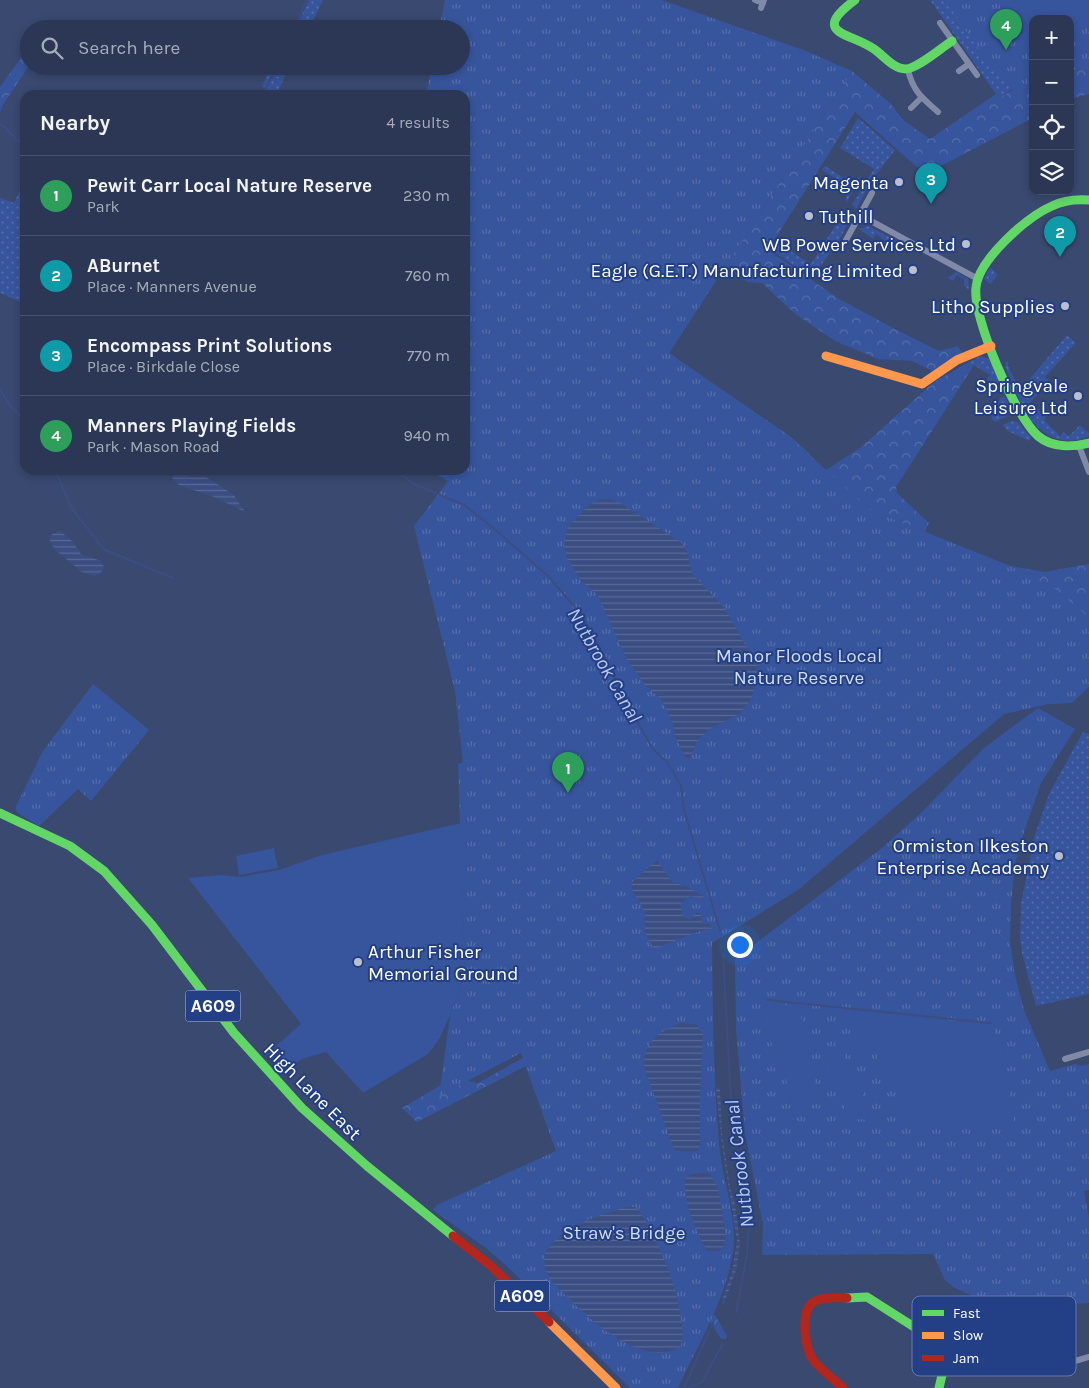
<!DOCTYPE html>
<meta charset="utf-8">
<style>
:root{--surface:#2b3754;--page:#37425e;--text:#f1f3f6;--muted:#a6acb8;--line:#47516b;--accent:#8bbbb9}
body{margin:0;font-family:Karla,sans-serif;background:var(--page);color:var(--text)}
.controls{position:absolute;right:15px;top:15px;display:grid;overflow:hidden;border-radius:10px;box-shadow:0 2px 8px #0003}
.controls button{width:45px;height:45px;display:grid;place-items:center;padding:0;border:0;border-bottom:1px solid var(--line);background:var(--surface);color:var(--text);font:25px sans-serif}
.you{position:absolute;left:739px;top:944px;width:18px;height:18px;margin:-12px;border:4px solid #fff;border-radius:50%;background:#1a73e8;box-shadow:0 0 0 8px #1a73e833}
.badge{display:grid;place-items:center;width:32px;height:32px;border-radius:50%;background:var(--accent);color:#fff;font-size:16px;font-weight:700}
.pin{position:absolute;translate:-50% -41px;filter:drop-shadow(0 1px 2px #0008)}
.pin::after{content:'';position:absolute;top:26px;width:18px;height:15px;background:inherit;clip-path:polygon(0 0,100% 0,50% 100%)}
.list{margin:0;padding:0;list-style:none}
h2{display:flex;justify-content:space-between;align-items:center;height:65px;margin:0;padding:0 20px;font-size:21px}
h2 small{font-size:16px;font-weight:400;color:var(--muted)}
.list li{display:grid;grid-template-columns:32px 1fr auto;gap:15px;align-items:center;box-sizing:border-box;height:80px;padding:0 20px;border-top:1px solid var(--line)}
.list b{display:block;font-size:19px;white-space:nowrap}
.list p{margin:0;font-size:16px;white-space:nowrap;color:var(--muted)}
.list em{font-size:16px;font-style:normal;color:var(--muted)}
.icon{flex:none;width:28px;height:28px;fill:none;stroke:currentColor;stroke-width:2;stroke-linecap:round;stroke-linejoin:round}
.map{position:relative;flex:none;width:1089px;height:1388px;overflow:hidden}
.search{position:absolute;background:var(--surface);box-shadow:0 2px 8px #0003;left:20px;top:20px;width:450px;height:55px;display:flex;align-items:center;gap:12px;box-sizing:border-box;padding:0 18px;border-radius:28px;color:var(--muted);font-size:19px}
.panel{position:absolute;background:var(--surface);box-shadow:0 2px 8px #0003;left:20px;top:90px;width:450px;height:385px;border-radius:15px}
.map>svg:first-child{display:block}
.grass{fill:url(#grass-dots)}
.forest{fill:url(#forest-crowns)}
.park{fill:url(#park-tufts)}
.garden{fill:#37559c}
.water{fill:url(#water-rules)}
.lines{fill:none;stroke-linecap:round;stroke-linejoin:round}
.stream{stroke:#3b4e82;stroke-width:2}
.street{stroke:#808aa6;stroke-width:6}
.fast{stroke:#63d668;stroke-width:9}
.slow{stroke:#ff974d;stroke-width:9}
.jam{stroke:#b3261e;stroke-width:9}
.poi-dot{fill:#babfcd;stroke:#233f86;stroke-width:2}
.labels{text-anchor:middle;stroke-width:4;stroke-linejoin:round;paint-order:stroke}
.shield{fill:#233f86;stroke:#bdc5db;stroke-width:1}
.shield-label{font-size:18px;font-weight:bold;fill:#fff}
.poi-label{font-size:19px;fill:#fff;stroke:#233f86;text-anchor:end}
.park-label{font-size:19px;fill:#d1dcf7;stroke:#233f86}
.street-label{font-size:19px;fill:#fff;stroke:#233f86}
.water-label{font-size:20px;font-style:italic;fill:#b8c9f0;stroke:#233f86}
.key{fill:#233f86;stroke:#6579aa;stroke-width:1}
.key-label{font-size:14px;fill:#fff}
</style>
<div class="map">
<svg width="1089" height="1388" viewBox="0 0 1089 1388">
<defs>
<pattern id="grass-dots" width="8" height="8" patternUnits="userSpaceOnUse" patternTransform="scale(1.25)"><rect width="8" height="8" fill="#37559c"/><path d="M2 2h.1M6 6h.1" fill="none" stroke="#556eab" stroke-width="1.8" stroke-linecap="round"/></pattern>
<pattern id="forest-crowns" width="20" height="18" patternUnits="userSpaceOnUse" patternTransform="scale(1.25)"><rect width="20" height="18" fill="#37559c"/><path d="M2 6a3 3 0 1 1 6 0M12 15a3 3 0 1 1 6 0" fill="none" stroke="#556eab"/></pattern>
<pattern id="park-tufts" width="24" height="20" patternUnits="userSpaceOnUse" patternTransform="scale(1.25)"><rect width="24" height="20" fill="#37559c"/><path d="M3 7l-1-3M5 7V3M7 7l1-3M15 17l-1-3M17 17v-4M19 17l1-3" fill="none" stroke="#556eab"/></pattern>
<pattern id="water-rules" width="6" height="5" patternUnits="userSpaceOnUse" patternTransform="scale(1.25)"><rect width="6" height="5" fill="#3b4e82"/><path d="M0 2.5h6" fill="none" stroke="#586995"/></pattern>
</defs>
<rect width="100%" height="100%" fill="#394970"/>
<g class="grass">
<polygon points="309,0 323,0 309,29 295,29"/>
<polygon points="930,0 962,0 991,66 1013,89 1001,97 996,94"/>
<polygon points="271,66 290,66 277,93 262,87"/>
<polygon points="858,118 895,150 873,179 856,209 852,205 874,169 840,148"/>
<polygon points="825,166 852,183 861,176 846,203 847,187 845,184 822,170"/>
<polygon points="25,179 25,304 0,293 0,198 14,203"/>
<polygon points="844,212 852,215 841,237 812,278 771,250 776,242 811,264"/>
<polygon points="868,226 901,243 901,245 895,242 892,246 876,234 873,239 859,229"/>
<polygon points="990,267 998,275 990,284 984,279"/>
<polygon points="956,272 968,279 969,290 964,285 964,279 957,275 953,281 948,278"/>
<polygon points="1067,335 1076,343 1045,377 1049,381 1029,404 1021,403 1005,367 1006,362 1008,361 1008,366 1020,390"/>
<polygon points="981,356 990,359 1000,382 997,386 987,380 990,375 969,362"/>
<polygon points="1004,396 1012,409 1007,416 996,422 991,419 1000,398"/>
<path d="M 1037,409 L 1046,416 L 1044,420 L 1060,436 L 1064,432 L 1069,436 L 1080,425 L 1089,433 L 1089,436 C 1069,446 1047,439 1033,422 C 1029,418 1028,417 1030,411 Z"/>
<polygon points="1011,421 1018,422 1031,438 1029,441 1006,430 1003,425"/>
<polygon points="1083,732 1089,734 1089,994 1036,1006 1022,953 1020,937 1021,904 1034,838 1049,794"/>
</g>
<g class="forest">
<polygon points="29,47 29,66 2,106 0,114 0,87"/>
<polygon points="997,55 1033,63 1033,118 937,168 917,167 855,112 768,250 841,300 897,330 939,351 958,346 962,353 932,371 912,361 878,359 835,341 794,313 762,283 748,282 725,267 669,353 791,437 810,454 793,483 635,319 728,262 852,71 891,104 903,120 930,139 996,94 1001,97 1013,90 990,66"/>
<polygon points="1089,66 1089,94 1070,99 1070,71"/>
<polygon points="969,362 974,365 896,487 897,493 929,523 925,532 1010,566 1045,572 1089,564 1089,641 1039,602 812,479 860,448 934,382"/>
<polygon points="576,1028 556,1151 526,1066 417,1122 402,1108 453,1078 478,1083"/>
<polygon points="705,1313 715,1315 727,1336 726,1339 721,1339"/>
</g>
<g class="park">
<path d="M 445,0 L 662,0 L 806,51 L 852,71 L 669,353 L 791,438 L 870,510 L 1010,566 L 1057,590 L 1089,618 L 1089,687 L 1072,703 L 1049,704 L 1004,714 L 798,890 L 712,943 C 713,1013 713,1082 720,1151 C 723,1182 738,1221 733,1252 C 726,1299 698,1345 678,1388 L 630,1388 L 507,1266 L 486,1248 L 433,1210 L 437,1205 L 556,1151 L 521,1053 L 439,1096 L 450,1015 L 465,973 L 458,764 L 463,762 L 455,691 L 414,526 L 448,481 L 428,470 L 465,470 L 465,95 L 426,95 L 432,66 L 461,66 L 461,29 L 439,29 Z"/>
<polygon points="945,0 1089,0 1089,66 1070,71 1070,19 1033,19 1033,82 1013,89 990,66"/>
<polygon points="93,684 149,730 91,801 78,789 39,826 18,813 15,808 43,751"/>
<polygon points="1038,708 1075,729 1041,783 1024,832 1015,864 1011,904 1010,942 1015,975 1024,1010 1050,1071 1075,1064 1080,1066 1089,1064 1089,1190 1084,1191 1089,1218 1089,1303 1000,1308 953,1287 945,1280 933,1254 762,1255 763,1225 745,1133 736,1030 735,959 882,848 922,812 984,748"/>
</g>
<g class="garden">
<polygon points="998,0 1089,0 1089,16 1070,22 1070,19 1033,19 1033,35 1012,42"/>
<polygon points="461,823 465,973 450,1015 440,1038 428,1054 363,1093 326,1052 302,1059 282,1072 267,1054 301,1024 188,878 221,875 241,877 279,870 322,855"/>
<polygon points="274,848 278,868 239,875 236,856"/>
<polygon points="765,1004 799,1006 815,1084 806,1084 812,1117 793,1116 786,1078 777,1078"/>
<polygon points="846,1009 993,1025 1011,1102 1015,1130 902,1121 897,1084 882,1084 876,1051 854,1049"/>
<polygon points="843,1046 848,1079 859,1079 868,1120 846,1118 839,1080 830,1080 822,1047"/>
</g>
<g class="water">
<polygon points="177,472 192,477 206,477 234,495 245,512 214,497 179,485 172,478"/>
<polygon points="610,499 620,503 681,542 686,549 693,575 724,607 757,665 756,682 751,699 741,713 708,730 701,737 696,743 690,759 687,759 676,739 672,721 661,699 646,686 626,658 597,594 581,581 567,559 564,544 568,527 588,506 598,500"/>
<path d="M 60,531 L 73,542 L 81,554 L 101,561 L 104,567 L 100,574 L 94,576 L 80,571 C 78,565 29,539 60,531 Z"/>
<path d="M 657,860 L 672,882 L 688,887 L 704,897 L 704,899 L 690,896 L 680,904 L 683,916 L 690,920 L 696,913 L 700,913 L 703,924 L 710,924 L 712,929 C 698,930 672,942 658,948 L 653,948 L 645,932 L 645,912 L 631,888 L 632,882 Z"/>
<path d="M 681,1023 L 696,1024 L 703,1034 L 700,1099 L 700,1145 L 697,1151 L 676,1151 L 673,1147 L 644,1067 C 644,1041 658,1032 681,1023 Z"/>
<polygon points="718,1086 720,1089 722,1133 730,1187 735,1204 740,1244 736,1270 724,1304 722,1300 732,1272 737,1241 722,1145 716,1089"/>
<path d="M 695,1172 L 710,1174 L 718,1188 L 726,1237 L 724,1245 L 719,1251 L 707,1251 C 695,1230 684,1204 685,1179 Z"/>
<path d="M 627,1207 L 635,1207 C 658,1231 689,1314 681,1346 C 644,1372 586,1316 563,1293 C 558,1287 551,1282 548,1275 C 544,1269 544,1260 545,1253 C 561,1226 599,1215 627,1207 Z"/>
</g>
<g class="lines">
<g class="stream">
<polyline points="293,29 307,0"/>
<polyline points="264,95 276,66"/>
<path d="M 0,124 C 11,130 13,140 25,145"/>
<polyline points="0,390 11,407 25,420"/>
<polyline points="55,470 71,507 103,549 173,578"/>
<polyline points="394,470 414,484 464,505 492,527 548,576 580,613 605,657 632,713 653,749 668,763 681,786 684,810 720,931"/>
<polyline points="723,954 734,1156 749,1221 747,1255 736,1313"/>
<polyline points="768,1000 990,1023"/>
<polyline points="684,1388 713,1323"/>
<polyline points="688,1388 702,1382 722,1345"/>
</g>
<g class="street">
<polyline points="755,0 763,3"/>
<polyline points="761,8 764,0"/>
<polyline points="940,23 977,75"/>
<path d="M 908,69 C 912,90 922,98 938,112"/>
<polyline points="959,71 969,64"/>
<polyline points="911,108 921,98"/>
<polyline points="860,215 978,279"/>
<polyline points="846,240 872,193"/>
<polyline points="1079,446 1089,472"/>
<polyline points="1065,1059 1089,1052"/>
<polyline points="1051,1335 1058,1366 1089,1357"/>
</g>
<g class="fast">
<path d="M 855,0 C 810,34 849,32 874,49 C 883,55 893,69 906,69 C 918,68 941,48 952,41"/>
<path d="M 1089,200 C 1076,199 1064,200 1052,206 C 1027,217 979,259 976,287 C 972,317 1015,416 1038,436 C 1052,448 1073,447 1089,443"/>
<polyline points="0,813 70,846 104,871 152,925 234,1033 302,1108 367,1166 453,1236"/>
<polyline points="847,1298 867,1297 944,1346 947,1354 939,1388"/>
</g>
<g class="slow">
<polyline points="826,356 922,384 957,360 991,346"/>
<polyline points="549,1322 616,1388"/>
</g>
<g class="jam">
<polyline points="453,1236 491,1266 549,1322"/>
<path d="M 843,1388 C 834,1379 822,1371 814,1361 C 805,1350 800,1313 812,1303 C 821,1296 836,1298 847,1298"/>
</g>
</g>
<g class="poi-dot">
<circle cx="899" cy="182" r="5"/>
<circle cx="809" cy="216" r="5"/>
<circle cx="966" cy="244" r="5"/>
<circle cx="913" cy="270" r="5"/>
<circle cx="1065" cy="306" r="5"/>
<circle cx="1078" cy="396" r="5"/>
<circle cx="1059" cy="856" r="5"/>
<circle cx="358" cy="962" r="5"/>
</g>
<g class="labels">
<g class="shield">
<rect x="185.5" y="990.5" width="55" height="31" rx="4"/>
<rect x="494.5" y="1280.5" width="55" height="31" rx="4"/>
</g>
<g class="shield-label">
<text x="213" y="1012">A609</text>
<text x="522" y="1302">A609</text>
</g>
<g class="poi-label">
<text x="889" y="189">Magenta</text>
<text x="819" y="223" text-anchor="start">Tuthill</text>
<text x="956" y="251">WB Power Services Ltd</text>
<text x="903" y="277">Eagle (G.E.T.) Manufacturing Limited</text>
<text x="1055" y="313">Litho Supplies</text>
<text x="1068" y="392">Springvale<tspan x="1068" dy="22">Leisure Ltd</tspan></text>
<text x="1049" y="852">Ormiston Ilkeston<tspan x="1049" dy="22">Enterprise Academy</tspan></text>
<text x="368" y="958" text-anchor="start">Arthur Fisher<tspan x="368" dy="22">Memorial Ground</tspan></text>
</g>
<g class="park-label">
<text x="799" y="662">Manor Floods Local<tspan x="799" dy="22">Nature Reserve</tspan></text>
<text x="624" y="1239">Straw's Bridge</text>
</g>
<g class="street-label">
<text transform="translate(313 1091) rotate(45)" y="7">High Lane East</text>
</g>
<g class="water-label">
<text transform="translate(605 665) rotate(60)" y="7">Nutbrook Canal</text>
<text transform="translate(739 1164) rotate(-97)" y="7">Nutbrook Canal</text>
</g>
</g>
<rect x="912" y="1296" width="164" height="80" rx="8" class="key"/>
<rect x="922" y="1310" width="22" height="6" fill="#63d668"/>
<rect x="922" y="1332" width="22" height="7" fill="#ff974d"/>
<rect x="922" y="1355" width="22" height="6" fill="#b3261e"/>
<g class="key-label">
<text x="953" y="1318">Fast</text>
<text x="953" y="1340">Slow</text>
<text x="953" y="1363">Jam</text>
</g>
</svg>
<div class="controls">
<button>+</button>
<button>−</button>
<button><svg class="icon" aria-label="locate" viewBox="0 0 24 24"><circle cx="12" cy="12" r="6"/><path d="M12 2v4M12 18v4M2 12h4M18 12h4"/></svg></button>
<button><svg class="icon" aria-label="layers" viewBox="0 0 24 24"><path d="M12 4l9 5-9 5-9-5zM3 14l9 5 9-5"/></svg></button>
</div>
<div class="you"></div>
<div class="pin badge" style="left:568px;top:793px;background:#2e9e5b">1</div>
<div class="pin badge" style="left:1060px;top:257px;background:#0f9aa8">2</div>
<div class="pin badge" style="left:931px;top:204px;background:#0f9aa8">3</div>
<div class="pin badge" style="left:1006px;top:50px;background:#2e9e5b">4</div>
<div class="search"><svg class="icon" aria-label="search" viewBox="0 0 24 24"><circle cx="10" cy="10" r="6"/><path d="M15 15l6 6"/></svg>Search here</div>
<section class="panel">
<h2>Nearby<small>4 results</small></h2>
<ul class="list">
<li><span class="badge" style="background:#2e9e5b">1</span><div><b>Pewit Carr Local Nature Reserve</b><p>Park</p></div><em>230 m</em></li>
<li><span class="badge" style="background:#0f9aa8">2</span><div><b>ABurnet</b><p>Place · Manners Avenue</p></div><em>760 m</em></li>
<li><span class="badge" style="background:#0f9aa8">3</span><div><b>Encompass Print Solutions</b><p>Place · Birkdale Close</p></div><em>770 m</em></li>
<li><span class="badge" style="background:#2e9e5b">4</span><div><b>Manners Playing Fields</b><p>Park · Mason Road</p></div><em>940 m</em></li>
</ul>
</section>
</div>
